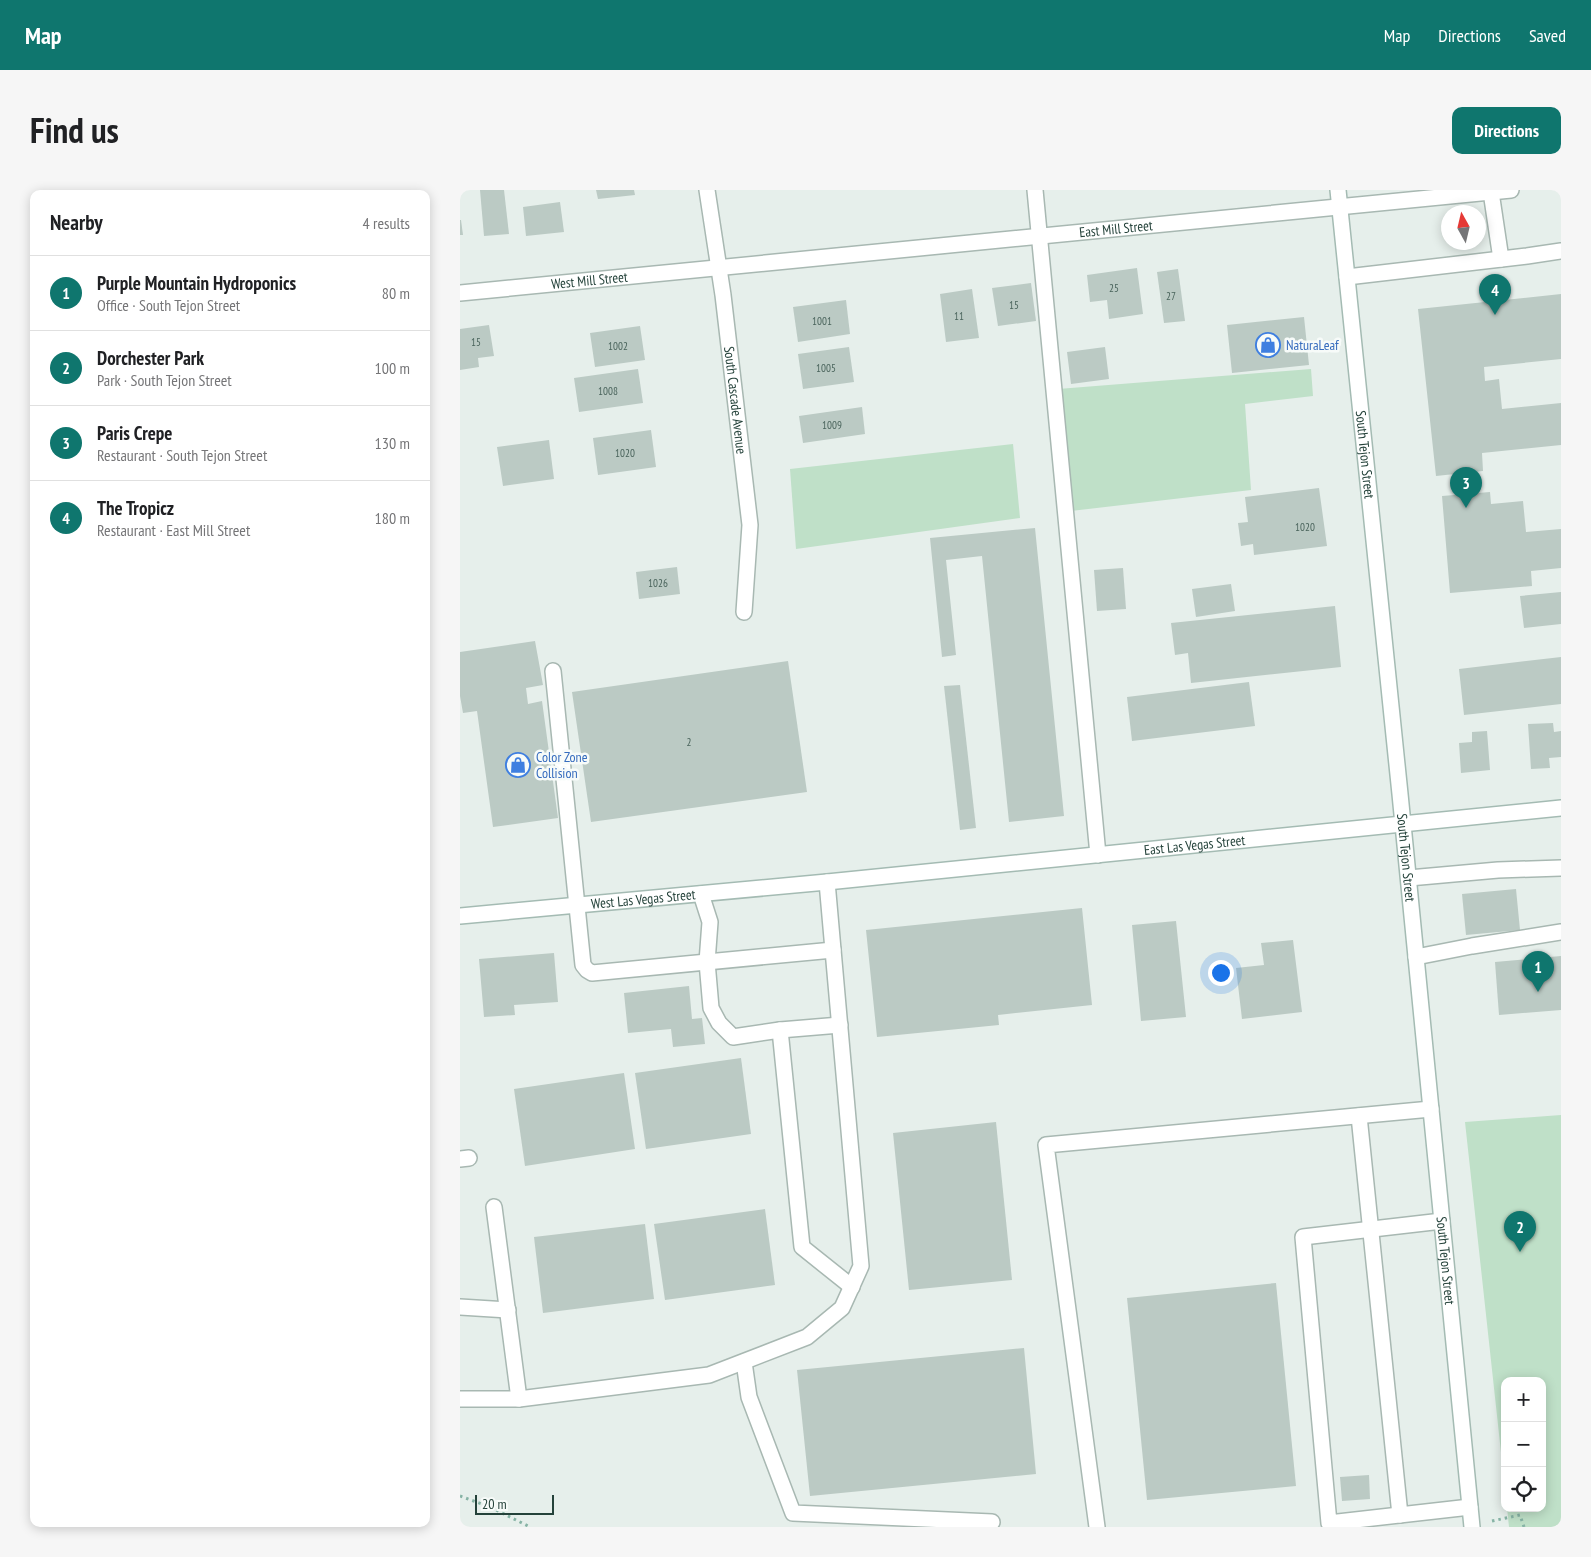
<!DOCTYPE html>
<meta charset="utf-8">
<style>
:root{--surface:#fff;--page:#f6f6f6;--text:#202124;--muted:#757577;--line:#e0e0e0;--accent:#0f766e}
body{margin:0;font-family:"PT Sans Narrow",sans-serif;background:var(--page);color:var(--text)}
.controls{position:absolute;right:15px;bottom:15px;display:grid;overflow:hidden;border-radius:10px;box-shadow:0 2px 12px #0003}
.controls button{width:45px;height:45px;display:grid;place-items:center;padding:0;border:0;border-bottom:1px solid var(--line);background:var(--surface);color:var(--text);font:25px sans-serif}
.compass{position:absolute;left:981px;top:15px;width:45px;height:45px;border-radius:50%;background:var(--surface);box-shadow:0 2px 12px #0003;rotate:352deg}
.scale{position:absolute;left:15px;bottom:12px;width:79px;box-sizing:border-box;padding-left:5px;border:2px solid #24423a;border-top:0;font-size:14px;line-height:18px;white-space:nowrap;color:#24423a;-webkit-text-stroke:4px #f7fbf9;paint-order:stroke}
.you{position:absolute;left:760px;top:782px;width:18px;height:18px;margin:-12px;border:4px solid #fff;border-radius:50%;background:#1a73e8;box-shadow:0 0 0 8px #1a73e833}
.badge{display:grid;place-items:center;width:32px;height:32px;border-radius:50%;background:var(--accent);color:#fff;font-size:16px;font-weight:700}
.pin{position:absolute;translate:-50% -41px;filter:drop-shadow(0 1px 2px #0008)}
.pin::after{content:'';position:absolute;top:26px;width:18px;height:15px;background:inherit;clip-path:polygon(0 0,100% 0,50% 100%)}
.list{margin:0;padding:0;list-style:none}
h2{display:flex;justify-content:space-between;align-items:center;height:65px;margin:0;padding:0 20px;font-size:21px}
h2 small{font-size:16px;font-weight:400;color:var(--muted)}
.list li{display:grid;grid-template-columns:32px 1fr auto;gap:15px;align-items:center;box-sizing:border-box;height:75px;padding:0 20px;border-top:1px solid var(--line)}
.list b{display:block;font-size:19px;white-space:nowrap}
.list p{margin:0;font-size:16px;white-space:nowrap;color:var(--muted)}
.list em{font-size:16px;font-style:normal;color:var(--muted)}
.icon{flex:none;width:28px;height:28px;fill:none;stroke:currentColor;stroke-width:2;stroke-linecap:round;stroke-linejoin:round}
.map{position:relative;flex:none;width:1101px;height:1337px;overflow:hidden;border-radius:10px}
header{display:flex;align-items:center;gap:30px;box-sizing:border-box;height:70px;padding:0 25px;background:var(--accent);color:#fff}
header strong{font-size:24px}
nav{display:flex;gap:28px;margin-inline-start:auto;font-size:18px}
.intro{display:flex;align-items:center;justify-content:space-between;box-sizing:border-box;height:120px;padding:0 30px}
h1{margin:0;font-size:35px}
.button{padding:12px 22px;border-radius:10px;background:var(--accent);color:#fff;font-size:18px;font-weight:700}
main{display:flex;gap:30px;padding:0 30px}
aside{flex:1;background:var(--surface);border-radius:10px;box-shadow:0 2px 12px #0003}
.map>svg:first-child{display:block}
.green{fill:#bfe0c8}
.building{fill:#bbcac4}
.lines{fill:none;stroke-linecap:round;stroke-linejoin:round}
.lane-casing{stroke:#a8b8b2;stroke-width:18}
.street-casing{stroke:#a8b8b2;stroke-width:18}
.secondary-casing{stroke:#a4bbb3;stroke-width:18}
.path{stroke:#86b3a5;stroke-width:3;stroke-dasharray:2.5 4;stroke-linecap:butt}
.lane{stroke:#fff;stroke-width:15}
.street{stroke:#fff;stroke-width:15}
.secondary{stroke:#fff;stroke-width:15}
.labels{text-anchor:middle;stroke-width:5;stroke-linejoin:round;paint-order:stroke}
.number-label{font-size:11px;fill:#4a645c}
.street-label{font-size:14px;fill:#24423a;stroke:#f7fbf9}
.shop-label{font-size:14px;fill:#366cbe;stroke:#f7fbf9;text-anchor:start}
</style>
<header>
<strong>Map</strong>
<nav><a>Map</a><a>Directions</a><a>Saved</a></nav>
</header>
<div class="intro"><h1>Find us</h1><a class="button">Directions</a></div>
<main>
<aside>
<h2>Nearby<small>4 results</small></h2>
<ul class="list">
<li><span class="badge">1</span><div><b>Purple Mountain Hydroponics</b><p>Office · South Tejon Street</p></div><em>80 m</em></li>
<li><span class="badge">2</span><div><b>Dorchester Park</b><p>Park · South Tejon Street</p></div><em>100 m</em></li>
<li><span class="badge">3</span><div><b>Paris Crepe</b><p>Restaurant · South Tejon Street</p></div><em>130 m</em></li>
<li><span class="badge">4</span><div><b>The Tropicz</b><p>Restaurant · East Mill Street</p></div><em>180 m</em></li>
</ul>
</aside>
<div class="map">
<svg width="1101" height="1337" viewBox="0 0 1101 1337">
<rect width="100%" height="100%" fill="#e6efeb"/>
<g class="green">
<polygon points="851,179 853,206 785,214 791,300 611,321 598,199"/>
<polygon points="553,254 560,328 336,359 330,279"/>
<polygon points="1101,925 1101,1337 1049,1337 1047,1318 1082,1318 1082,1191 1045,1191 1045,1299 1005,932"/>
</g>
<g class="building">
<polygon points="20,0 44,0 49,44 24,46"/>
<polygon points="136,0 174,0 175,5 138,9"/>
<polygon points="100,12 104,42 66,46 63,17"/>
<polygon points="0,30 1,30 3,45 0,45"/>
<polygon points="677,78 683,124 649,129 647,110 630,112 627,85"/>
<polygon points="718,79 725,131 704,133 697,82"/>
<polygon points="571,93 576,131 538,136 532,98"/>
<polygon points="512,99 519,148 486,152 480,104"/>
<polygon points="1101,104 1101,169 1024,177 1025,191 1039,189 1042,219 1101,213 1101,255 1022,263 1023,281 976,286 958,119"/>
<polygon points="386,110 390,144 338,152 333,117"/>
<polygon points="844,127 849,175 772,183 767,135"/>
<polygon points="29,135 34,166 18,168 19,177 0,180 0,139"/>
<polygon points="180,136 185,170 135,177 130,143"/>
<polygon points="389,157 394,192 343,199 338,164"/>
<polygon points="645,157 649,189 611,194 607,162"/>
<polygon points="178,179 183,213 119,222 114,188"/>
<polygon points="402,217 405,244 343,253 339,226"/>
<polygon points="191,240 196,277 138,285 133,248"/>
<polygon points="89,250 94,289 43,296 37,257"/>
<polygon points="859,298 867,356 794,365 793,354 781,356 778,333 788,332 785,307"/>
<polygon points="1030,302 1031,314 1063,311 1066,342 1101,339 1101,378 1071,381 1072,396 990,403 982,306"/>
<polygon points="575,338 604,626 549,632 522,366 486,370 496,465 482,467 470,348"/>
<polygon points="217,377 220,404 179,409 176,382"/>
<polygon points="663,378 666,419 637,421 634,380"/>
<polygon points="771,394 775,421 736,427 732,399"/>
<polygon points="1101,402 1101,434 1064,438 1060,406"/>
<polygon points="875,416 881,477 731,493 728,463 715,465 711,433"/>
<polygon points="75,451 83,495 66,498 68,514 82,511 98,628 33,637 17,521 3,523 0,506 0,462"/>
<polygon points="1101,467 1101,514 1004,525 999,479"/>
<polygon points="328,471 347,602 131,632 112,502"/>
<polygon points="789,492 795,536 672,551 667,507"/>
<polygon points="500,495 516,638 500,640 484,496"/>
<polygon points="1093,533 1094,542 1101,541 1101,567 1089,568 1090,578 1071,579 1068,534"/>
<polygon points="1027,541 1030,580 1001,583 999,553 1012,552 1012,542"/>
<polygon points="1056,699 1060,740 1006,745 1002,704"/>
<polygon points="622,718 632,815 538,825 539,835 417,847 406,740"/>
<polygon points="716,731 726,827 681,831 672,735"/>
<polygon points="833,750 842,822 782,829 776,778 804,775 801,753"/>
<polygon points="94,763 98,812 54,815 55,825 24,827 19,769"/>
<polygon points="1101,766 1101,820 1039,825 1035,772"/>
<polygon points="229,796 232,829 242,828 245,854 213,857 211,839 168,843 164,803"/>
<polygon points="281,868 291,944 186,959 175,883"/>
<polygon points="164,883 175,959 65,976 54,899"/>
<polygon points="536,932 552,1090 449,1100 433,943"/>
<polygon points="305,1019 315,1095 205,1110 194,1034"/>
<polygon points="185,1034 194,1109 83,1123 74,1047"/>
<polygon points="816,1093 836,1296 687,1310 667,1108"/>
<polygon points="564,1158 576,1284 350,1306 337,1180"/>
<polygon points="909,1285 910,1309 882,1311 880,1287"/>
</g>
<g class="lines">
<defs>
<g id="lane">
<polyline points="575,0 638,665"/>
<polyline points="1031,2 1041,69"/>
<polyline points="887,87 1067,66 1101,61"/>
<polyline points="93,481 123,775 127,780 132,783 373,760"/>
<polyline points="949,688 1038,680 1101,678"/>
<polyline points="241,704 250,732 247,772 251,818 259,833 273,847 320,840 380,835"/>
<polyline points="956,767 1012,756 1101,742"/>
<polyline points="320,840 342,1057 392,1097"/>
<polyline points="899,926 940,1325"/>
<polyline points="0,969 9,968"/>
<polyline points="34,1017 59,1209"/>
<polyline points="982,1031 843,1047 869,1333 1010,1317"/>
<polyline points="0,1117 48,1120"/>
<polyline points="284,1172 289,1207 333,1323 532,1332"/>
<polyline points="0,1209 59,1209 249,1185 347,1147 382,1118 401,1076 367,692"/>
<polyline points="637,1337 586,955 971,919"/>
</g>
<g id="street">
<path id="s1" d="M 247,0 L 263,105 L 290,335 L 284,422"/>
<path id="s2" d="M 0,103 L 1051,0"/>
</g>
<g id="secondary">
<path id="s3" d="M 878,0 L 940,604 L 1012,1337"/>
<path id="s4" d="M 0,726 L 367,692 L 1101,618"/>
</g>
</defs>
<use href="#lane" class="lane-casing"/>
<use href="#street" class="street-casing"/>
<use href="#secondary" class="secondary-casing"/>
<g class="path">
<polyline points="0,1306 30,1317 70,1337"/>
<polyline points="1032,1331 1060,1325 1064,1337"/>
</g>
<use href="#lane" class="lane"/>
<use href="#street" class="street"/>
<use href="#secondary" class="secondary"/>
</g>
<defs>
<symbol id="shop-ring" viewBox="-11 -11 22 22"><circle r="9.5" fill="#f7fbf9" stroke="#3f7fe0" stroke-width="1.5"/><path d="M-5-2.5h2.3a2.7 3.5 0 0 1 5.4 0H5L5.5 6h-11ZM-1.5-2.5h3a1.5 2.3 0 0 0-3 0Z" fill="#3f7fe0"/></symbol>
</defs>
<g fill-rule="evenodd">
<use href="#shop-ring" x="794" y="141" width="28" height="28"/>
<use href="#shop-ring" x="44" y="561" width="28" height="28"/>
</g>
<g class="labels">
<g class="number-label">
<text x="654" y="102">25</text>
<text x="711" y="110">27</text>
<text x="554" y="119">15</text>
<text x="499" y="130">11</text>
<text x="362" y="135">1001</text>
<text x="16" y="156">15</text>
<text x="158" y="160">1002</text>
<text x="366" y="182">1005</text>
<text x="148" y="205">1008</text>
<text x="372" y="239">1009</text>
<text x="165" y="267">1020</text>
<text x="845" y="341">1020</text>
<text x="198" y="397">1026</text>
<text x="229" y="556">2</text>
</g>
<g class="street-label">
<text dy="5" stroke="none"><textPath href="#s2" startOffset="659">East Mill Street</textPath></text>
<text dy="5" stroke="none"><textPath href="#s2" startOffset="130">West Mill Street</textPath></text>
<text dy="5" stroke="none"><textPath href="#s1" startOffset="212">South Cascade Avenue</textPath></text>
<text dy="5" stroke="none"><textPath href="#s3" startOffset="266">South Tejon Street</textPath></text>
<text dy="5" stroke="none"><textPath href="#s4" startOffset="738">East Las Vegas Street</textPath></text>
<text dy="5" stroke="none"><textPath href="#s3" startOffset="671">South Tejon Street</textPath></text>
<text dy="5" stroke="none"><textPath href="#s4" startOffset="184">West Las Vegas Street</textPath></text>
<text dy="5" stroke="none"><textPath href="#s3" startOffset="1076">South Tejon Street</textPath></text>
</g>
<g class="shop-label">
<text x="826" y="160">NaturaLeaf</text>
<text x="76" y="572">Color Zone<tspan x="76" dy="16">Collision</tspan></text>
</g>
</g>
</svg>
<div class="controls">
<button>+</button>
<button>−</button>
<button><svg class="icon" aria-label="locate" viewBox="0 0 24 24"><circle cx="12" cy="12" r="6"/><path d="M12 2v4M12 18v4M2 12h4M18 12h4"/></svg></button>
</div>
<svg class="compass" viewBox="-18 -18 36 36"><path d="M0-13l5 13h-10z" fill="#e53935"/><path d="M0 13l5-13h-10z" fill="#757577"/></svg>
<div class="scale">20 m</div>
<div class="you"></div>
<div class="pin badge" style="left:1078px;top:802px">1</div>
<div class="pin badge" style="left:1060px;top:1062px">2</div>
<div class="pin badge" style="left:1006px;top:318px">3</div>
<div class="pin badge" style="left:1035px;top:125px">4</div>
</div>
</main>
